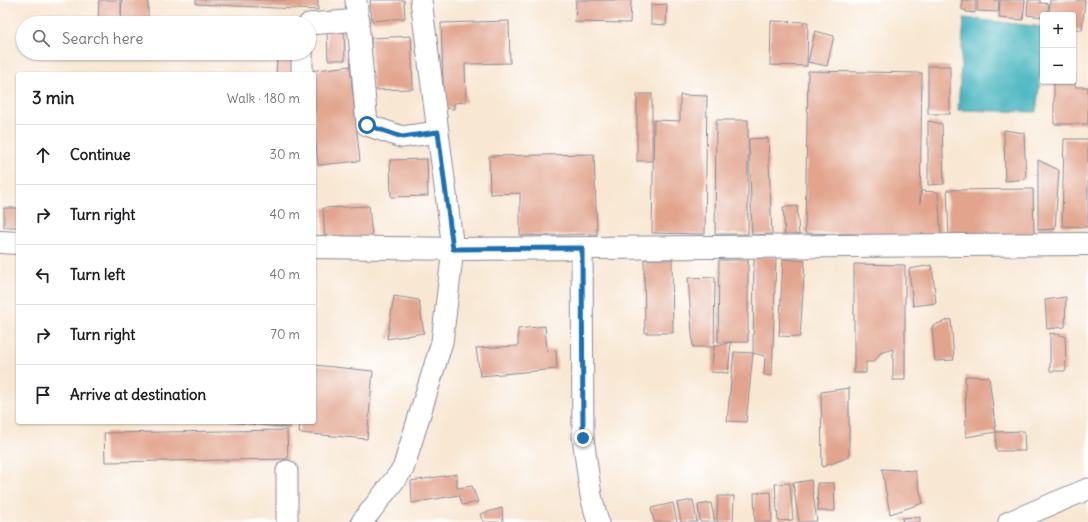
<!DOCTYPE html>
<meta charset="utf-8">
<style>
:root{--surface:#fff;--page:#f2f2f2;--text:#202124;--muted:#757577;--line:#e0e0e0}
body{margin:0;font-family:Delius,sans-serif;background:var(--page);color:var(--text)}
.controls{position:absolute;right:12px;top:12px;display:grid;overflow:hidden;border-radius:4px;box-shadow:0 1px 3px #0004}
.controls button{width:36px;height:36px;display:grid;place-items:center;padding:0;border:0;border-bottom:1px solid var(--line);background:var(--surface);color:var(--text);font:20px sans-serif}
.stop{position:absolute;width:12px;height:12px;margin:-9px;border:3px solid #1f6fb2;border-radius:50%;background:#fff}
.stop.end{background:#1f6fb2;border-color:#fff;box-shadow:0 1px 4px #0008}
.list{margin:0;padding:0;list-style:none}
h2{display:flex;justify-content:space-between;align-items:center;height:52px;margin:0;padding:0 16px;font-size:17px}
h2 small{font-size:13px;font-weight:400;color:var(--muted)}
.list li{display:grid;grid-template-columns:26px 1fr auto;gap:12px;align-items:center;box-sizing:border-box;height:60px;padding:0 16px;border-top:1px solid var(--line)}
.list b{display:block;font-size:15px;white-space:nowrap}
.list em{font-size:13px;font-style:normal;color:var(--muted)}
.icon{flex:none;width:22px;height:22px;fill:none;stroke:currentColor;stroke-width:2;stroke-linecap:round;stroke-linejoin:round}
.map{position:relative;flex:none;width:1088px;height:522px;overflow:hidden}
.search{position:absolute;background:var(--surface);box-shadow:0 1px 3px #0004;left:16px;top:16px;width:300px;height:44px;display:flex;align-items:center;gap:10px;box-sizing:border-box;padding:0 14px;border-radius:22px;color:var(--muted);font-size:15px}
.panel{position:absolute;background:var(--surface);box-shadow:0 1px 3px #0004;left:16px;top:72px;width:300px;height:352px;border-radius:4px}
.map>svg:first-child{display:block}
.water{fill:#43b3bc;stroke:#2f718d}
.building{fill:#e2a48d}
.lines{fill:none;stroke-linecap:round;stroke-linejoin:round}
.minor-casing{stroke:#8a8b98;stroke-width:23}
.tertiary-casing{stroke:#8a8b98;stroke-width:24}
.minor{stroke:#fff;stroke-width:21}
.tertiary{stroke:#fff;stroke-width:22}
.route{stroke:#1f6fb2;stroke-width:5}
</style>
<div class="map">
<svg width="1088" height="522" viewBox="0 0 1088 522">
<rect width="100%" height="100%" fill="#fff"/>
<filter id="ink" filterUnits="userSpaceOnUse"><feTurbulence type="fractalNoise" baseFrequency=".025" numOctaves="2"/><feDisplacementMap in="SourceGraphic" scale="8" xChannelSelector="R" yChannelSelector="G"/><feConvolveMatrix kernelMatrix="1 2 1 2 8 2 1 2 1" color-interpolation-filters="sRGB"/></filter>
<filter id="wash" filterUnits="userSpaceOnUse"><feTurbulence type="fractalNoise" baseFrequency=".012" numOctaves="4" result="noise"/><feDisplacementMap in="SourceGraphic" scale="16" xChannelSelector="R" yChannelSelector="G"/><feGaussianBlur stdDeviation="0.9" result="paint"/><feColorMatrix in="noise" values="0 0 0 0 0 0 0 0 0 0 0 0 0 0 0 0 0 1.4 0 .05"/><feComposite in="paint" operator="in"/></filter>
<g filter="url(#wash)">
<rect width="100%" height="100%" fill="#f8e7d3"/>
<polygon class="water" points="964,18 1043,27 1043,56 1036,112 958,110"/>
<g id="blocks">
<g class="building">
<polygon points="99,0 121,0 121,21 98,20"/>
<polygon points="122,0 148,0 148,23 121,22"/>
<polygon points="196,0 318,0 318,10 196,4"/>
<polygon points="370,0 404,0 405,18 372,21"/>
<polygon points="576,0 631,0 630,23 575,22"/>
<polygon points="962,0 975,0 975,13 966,12 966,10 962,10"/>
<polygon points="977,0 999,0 998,12 977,11"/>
<polygon points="1000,0 1025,0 1023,20 999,18"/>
<polygon points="1028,0 1040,0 1040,3 1049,4 1047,15 1043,15 1043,17 1027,15"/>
<polygon points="1050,0 1085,0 1082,30 1073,29 1073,15 1049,15"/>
<polygon points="667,4 666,25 651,24 651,5"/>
<polygon points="509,21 510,63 465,64 466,102 454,103 454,109 444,108 441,23"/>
<polygon points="771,21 808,22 807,66 770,65"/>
<polygon points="344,28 345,60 328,60 327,29"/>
<polygon points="815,31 834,36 827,66 808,62"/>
<polygon points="411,36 413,89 373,90 371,38"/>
<polygon points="277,59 297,60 297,74 276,74"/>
<polygon points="350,66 360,161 318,165 314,122 314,74 309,74 309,71"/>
<rect x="928" y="66" width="22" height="48"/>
<polygon points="808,71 922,73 920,204 921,191 938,192 941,236 805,233"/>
<polygon points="1073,72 1075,72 1075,87 1088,87 1088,124 1054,124 1054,81 1073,81"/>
<rect x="637" y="94" width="15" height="67"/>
<polygon points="680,95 707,96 705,234 652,233 654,120 680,121"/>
<polygon points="716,120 748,120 748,234 715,234"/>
<polygon points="928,121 942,124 944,184 928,185"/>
<polygon points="1004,130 1024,133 1026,179 1005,181"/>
<polygon points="768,138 772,234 752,235 749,139"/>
<polygon points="1064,139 1088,139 1088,227 1062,226"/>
<polygon points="594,154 597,234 520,236 520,193 490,194 489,156"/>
<polygon points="427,159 428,196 391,197 390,160"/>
<polygon points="1038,160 1059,170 1055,229 1038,230"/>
<polygon points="1033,189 1034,235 949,237 947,190"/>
<polygon points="369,206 372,238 325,241 323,208"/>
<polygon points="797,206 799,235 785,236 783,207"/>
<rect x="4" y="208" width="14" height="19"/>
<polygon points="754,256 776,257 772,376 764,375 765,356 753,353"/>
<polygon points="644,259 672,259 673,333 645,333"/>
<polygon points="783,259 805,261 800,337 779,336"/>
<polygon points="719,260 748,260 748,342 731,342 728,373 711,372 714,347 731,342 718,342"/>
<polygon points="854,264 905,265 905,380 893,380 893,349 880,353 874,362 866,362 866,373 854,373"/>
<polygon points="932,265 936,303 913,306 909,269"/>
<polygon points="715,277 714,347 693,347 688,278"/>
<polygon points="394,296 419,300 424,333 387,339"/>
<polygon points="1066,297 1065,327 1047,329 1045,300"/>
<polygon points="951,319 954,360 935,361 932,326"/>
<polygon points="545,326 547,351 556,350 557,369 480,376 476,348 518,346 518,329"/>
<polygon points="1050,333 1065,336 1066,371 1050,371"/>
<polygon points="734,352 753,353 746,422 727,421"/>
<polygon points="314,365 373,371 367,439 299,433 300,422 314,422"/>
<polygon points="965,376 989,377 996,432 966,437"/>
<polygon points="849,388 849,457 822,467 821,392"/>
<polygon points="229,422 290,422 290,428"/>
<polygon points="287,430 288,459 105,462 104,433"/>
<polygon points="1024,431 1025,451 996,451 996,432"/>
<polygon points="882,469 915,471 923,503 890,514"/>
<polygon points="457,474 457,488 472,486 478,502 462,505 459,495 412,503 411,481"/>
<polygon points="811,480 817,521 799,522 793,483"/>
<polygon points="790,483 793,520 778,521 775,484"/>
<polygon points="817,483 834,483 835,511 818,511"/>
<polygon points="771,492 772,522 755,522 754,493"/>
<polygon points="718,496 734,496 733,522 717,522"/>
<polygon points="693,500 697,522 681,522 677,503"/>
<polygon points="673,503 677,522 654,522 651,508"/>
<polygon points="711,503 715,522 700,522 698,505"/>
<polygon points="502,508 503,522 483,522 480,514"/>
<polygon points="920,517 920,522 903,522 902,518"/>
</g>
</g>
</g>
<g filter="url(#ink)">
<use href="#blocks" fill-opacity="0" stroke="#8a8b98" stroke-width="1"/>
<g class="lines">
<defs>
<g id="minor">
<polyline points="356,0 367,125 402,137 438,132"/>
<polyline points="309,24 359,20"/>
<polyline points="302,53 302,74"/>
<polyline points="582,248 583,438 591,496 598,522"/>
<polyline points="287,471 287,522"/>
<polyline points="362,522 403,469 442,342 453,249 421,0"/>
<polyline points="1009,522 1088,489"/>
</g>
<g id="tertiary">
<polyline points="0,242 18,243"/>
<polyline points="314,247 463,249 1088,244"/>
</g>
</defs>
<use href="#minor" class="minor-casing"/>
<use href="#tertiary" class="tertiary-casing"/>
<use href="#minor" class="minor"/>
<use href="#tertiary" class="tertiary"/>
</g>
</g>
<g class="lines" filter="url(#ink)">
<polyline class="route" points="367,125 402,137 438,132 453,249 582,248 583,438"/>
</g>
</svg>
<div class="controls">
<button>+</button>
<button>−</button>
</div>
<div class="stop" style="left:367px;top:125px"></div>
<div class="stop end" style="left:583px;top:438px"></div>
<div class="search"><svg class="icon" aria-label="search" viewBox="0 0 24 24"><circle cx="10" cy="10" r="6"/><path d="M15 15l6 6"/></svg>Search here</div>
<section class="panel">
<h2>3 min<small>Walk · 180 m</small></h2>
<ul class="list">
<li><svg class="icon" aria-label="ahead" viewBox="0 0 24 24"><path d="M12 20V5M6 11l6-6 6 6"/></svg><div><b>Continue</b></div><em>30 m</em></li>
<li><svg class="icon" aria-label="right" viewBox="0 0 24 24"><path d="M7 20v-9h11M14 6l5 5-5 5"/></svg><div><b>Turn right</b></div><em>40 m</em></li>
<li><svg class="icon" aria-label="left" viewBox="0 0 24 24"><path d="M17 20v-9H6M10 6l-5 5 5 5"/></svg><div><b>Turn left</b></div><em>40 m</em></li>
<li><svg class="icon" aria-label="right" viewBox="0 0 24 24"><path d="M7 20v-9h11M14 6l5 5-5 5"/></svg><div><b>Turn right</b></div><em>70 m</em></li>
<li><svg class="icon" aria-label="arrive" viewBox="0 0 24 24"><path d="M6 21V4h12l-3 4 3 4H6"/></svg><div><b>Arrive at destination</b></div></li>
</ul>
</section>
</div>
